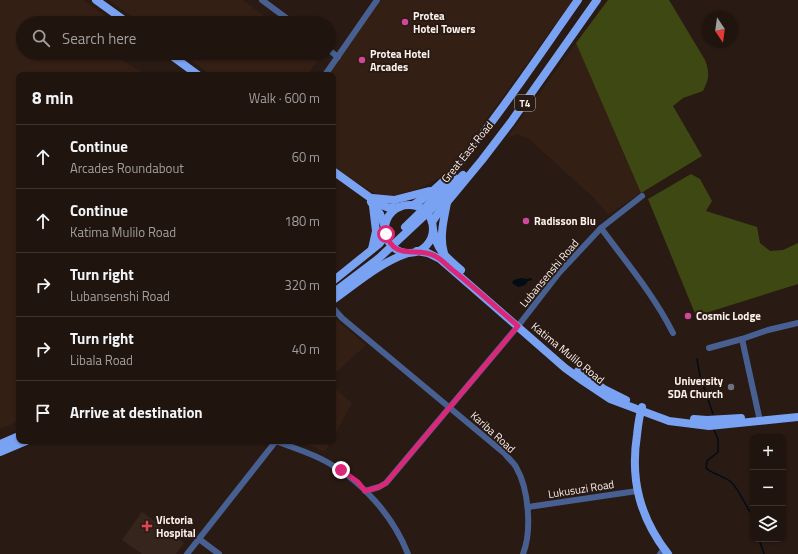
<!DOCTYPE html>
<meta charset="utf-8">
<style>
:root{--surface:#1f140e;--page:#271d17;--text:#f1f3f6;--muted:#a19e9e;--line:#3c332e}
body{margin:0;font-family:"Titillium Web",sans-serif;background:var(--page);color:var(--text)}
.controls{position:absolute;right:12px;bottom:12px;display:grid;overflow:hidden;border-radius:8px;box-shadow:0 1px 3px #0004}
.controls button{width:36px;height:36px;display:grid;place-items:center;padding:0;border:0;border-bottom:1px solid var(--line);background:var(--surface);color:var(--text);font:20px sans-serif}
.compass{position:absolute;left:702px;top:12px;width:36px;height:36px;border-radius:50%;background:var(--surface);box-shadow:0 1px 3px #0004;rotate:167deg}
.stop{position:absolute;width:12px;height:12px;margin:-9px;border:3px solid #db2777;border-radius:50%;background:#fff}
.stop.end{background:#db2777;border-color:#fff;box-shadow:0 1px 4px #0008}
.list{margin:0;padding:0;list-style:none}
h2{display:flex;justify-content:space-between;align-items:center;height:52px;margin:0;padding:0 16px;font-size:17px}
h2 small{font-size:13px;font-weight:400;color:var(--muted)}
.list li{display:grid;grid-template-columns:26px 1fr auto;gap:12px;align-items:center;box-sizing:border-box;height:64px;padding:0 16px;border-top:1px solid var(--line)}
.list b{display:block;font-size:15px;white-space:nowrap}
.list p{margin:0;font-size:13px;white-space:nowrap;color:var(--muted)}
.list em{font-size:13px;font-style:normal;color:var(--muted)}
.icon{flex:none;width:22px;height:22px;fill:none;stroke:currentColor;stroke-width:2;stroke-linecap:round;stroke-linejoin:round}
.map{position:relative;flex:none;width:798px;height:554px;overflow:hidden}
.search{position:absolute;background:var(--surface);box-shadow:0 1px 3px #0004;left:16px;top:16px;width:320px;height:44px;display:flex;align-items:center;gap:10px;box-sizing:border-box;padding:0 14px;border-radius:22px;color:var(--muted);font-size:15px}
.panel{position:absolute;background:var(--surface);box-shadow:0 1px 3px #0004;left:16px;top:72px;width:320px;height:372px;border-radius:8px}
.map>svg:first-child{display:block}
.built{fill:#341f15}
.medical{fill:#36251c}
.forest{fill:#3e4812}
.water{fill:#020c14}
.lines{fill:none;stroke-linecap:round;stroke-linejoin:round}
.stream{stroke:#020c14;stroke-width:1.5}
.minor{stroke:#476091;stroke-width:6}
.major{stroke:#79a2f3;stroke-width:8}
.major-bridge{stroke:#79a2f3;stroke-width:8}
.route{stroke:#db2777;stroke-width:5}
.hotel-dot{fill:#d1479c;stroke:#291a13;stroke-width:1.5}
.worship-dot{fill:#6b7280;stroke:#291a13;stroke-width:1.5}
.health-dot{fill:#e0444e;stroke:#291a13;stroke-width:1.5}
.labels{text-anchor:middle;stroke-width:4;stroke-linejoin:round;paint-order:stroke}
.shield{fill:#291a13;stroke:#bdb0ab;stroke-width:1}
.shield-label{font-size:10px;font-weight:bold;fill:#fcf1ec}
.poi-label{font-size:11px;font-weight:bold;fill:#fcf1ec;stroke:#291a13;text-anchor:start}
.street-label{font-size:11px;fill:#fcf1ec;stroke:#291a13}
</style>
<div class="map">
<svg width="798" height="554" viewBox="0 0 798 554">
<rect width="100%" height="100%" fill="#291a13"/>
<g class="built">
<polygon points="0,0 83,0 112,21 111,23 23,23 23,53 110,53 147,75 19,75 19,421 0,429"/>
<polygon points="109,0 243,0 274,23 140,23"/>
<polygon points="381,0 573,0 463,152 449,169 440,177 429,184 415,190 392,196 379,195 372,192 333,168 333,75 328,75"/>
<polygon points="576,43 641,193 608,215 594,198 529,139 517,134 506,139"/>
<polygon points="181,53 315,53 320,57 307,75 211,75"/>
<polygon points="333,317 366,345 333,375"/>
<polygon points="333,387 352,403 333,438"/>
<polygon points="300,441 331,441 325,452"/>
</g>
<polygon class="medical" points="142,512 184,543 176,554 142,554 122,540"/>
<g class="forest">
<path d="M 608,0 L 669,0 L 705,60 C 710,73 709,79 703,91 L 683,98 L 673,106 L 702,156 L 641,193 L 576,43 Z"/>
<polygon points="691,174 700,179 712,201 706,211 757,227 760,243 770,251 783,250 798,243 798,284 696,316 648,199"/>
</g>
<polygon class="water" points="521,278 526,279 531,278 532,280 528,281 525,285 518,287 512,283 514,280"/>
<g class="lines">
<g class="stream">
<polyline points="697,359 700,376 713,414"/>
<path d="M 714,430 L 718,439 L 718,452 L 707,461 L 706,468 C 714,475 724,476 731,482 C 738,488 747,508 753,517"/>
<polyline points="759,539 764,554"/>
</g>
<g class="minor">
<polyline points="262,0 293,23"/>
<polyline points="329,50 338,57"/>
<polyline points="325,75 377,0"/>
<path d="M 601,228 C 626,262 654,295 673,333"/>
<path d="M 333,308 L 342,318 L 504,453 C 508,458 513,462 516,467 C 529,489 532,531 523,554"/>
<polyline points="709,348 742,339"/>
<polyline points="760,421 742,339 768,330 798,323"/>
<path d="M 276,441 C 293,448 311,453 327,462 C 363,482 393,516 408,554"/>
<polyline points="365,491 379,487 386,483 518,326 559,273 601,228 642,196"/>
<polyline points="528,507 637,491"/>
<polyline points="199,539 219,554"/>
<polyline points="187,554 276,441"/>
<polyline points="660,554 664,549"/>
</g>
<g class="major">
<polyline points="96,0 128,23"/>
<polyline points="168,53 198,75"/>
<polyline points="333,171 379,204 389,208 399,207"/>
<polyline points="437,196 454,177"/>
<polyline points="372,198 394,200 429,191"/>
<polyline points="441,200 463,175"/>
<polyline points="371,202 380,214 385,227"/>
<path d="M 413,205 C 442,189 465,157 484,132 C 517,89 547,44 578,0"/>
<circle cx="409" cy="229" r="24"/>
<polyline points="432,222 439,212 482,160 511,122 597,0"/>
<path d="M 433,230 C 438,252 445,256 461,270"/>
<polyline points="372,249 376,231 373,206"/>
<polyline points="417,251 428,253 440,259 565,368 583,381 610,399 669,421 709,426 798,417"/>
<path d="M 444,253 C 439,238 444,218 447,203"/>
<polyline points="333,281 379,244 383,239 385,231"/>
<polyline points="333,293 378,259"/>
<path d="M 333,300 C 357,283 379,263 408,253"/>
<polyline points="578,371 604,389 626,400"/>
<path d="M 642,407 C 639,416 638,426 637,435 C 630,480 640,518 668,554"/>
<polyline points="694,419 707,420 741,418"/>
<polyline points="0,444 19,436"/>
<polyline points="0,452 26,441"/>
</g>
<g class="major-bridge">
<polyline points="405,227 437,196"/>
<polyline points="378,259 441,200"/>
</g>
</g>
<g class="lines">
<path class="route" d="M 341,470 L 358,482 L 365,491 L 379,487 L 386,483 L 518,326 C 497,308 476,289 455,272 C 448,267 443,260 435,256 C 417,246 395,262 386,234"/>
</g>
<g class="hotel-dot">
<circle cx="405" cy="22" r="4"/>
<circle cx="362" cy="60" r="4"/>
<circle cx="526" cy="221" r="4"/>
<circle cx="688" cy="316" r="4"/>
</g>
<circle class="worship-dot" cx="731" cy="387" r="4"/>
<path class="health-dot" d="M145 520h4v4h4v4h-4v4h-4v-4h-4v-4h4z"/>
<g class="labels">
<rect class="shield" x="515" y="95" width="20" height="16" rx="3"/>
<g class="shield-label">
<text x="525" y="107">T4</text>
</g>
<g class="poi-label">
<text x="413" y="20">Protea<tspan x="413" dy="13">Hotel Towers</tspan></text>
<text x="370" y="58">Protea Hotel<tspan x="370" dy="13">Arcades</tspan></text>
<text x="534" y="225">Radisson Blu</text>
<text x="696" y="320">Cosmic Lodge</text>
<text x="723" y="385" text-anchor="end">University<tspan x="723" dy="13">SDA Church</tspan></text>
<text x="156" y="524">Victoria<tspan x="156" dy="13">Hospital</tspan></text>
</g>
<g class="street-label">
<text transform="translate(467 152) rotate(-51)" y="4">Great East Road</text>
<text transform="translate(549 273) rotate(-50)" y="4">Lubansenshi Road</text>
<text transform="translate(568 353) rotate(39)" y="4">Katima Mulilo Road</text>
<text transform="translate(493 432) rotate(42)" y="4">Kariba Road</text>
<text transform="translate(581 489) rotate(-9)" y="4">Lukusuzi Road</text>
</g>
</g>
</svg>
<div class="controls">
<button>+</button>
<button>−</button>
<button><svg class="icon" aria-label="layers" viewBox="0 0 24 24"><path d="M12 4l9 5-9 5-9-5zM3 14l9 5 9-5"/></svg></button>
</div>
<svg class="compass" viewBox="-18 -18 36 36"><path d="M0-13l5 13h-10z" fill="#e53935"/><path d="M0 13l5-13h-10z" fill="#a19e9e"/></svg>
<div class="stop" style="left:386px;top:234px"></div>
<div class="stop end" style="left:341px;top:470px"></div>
<div class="search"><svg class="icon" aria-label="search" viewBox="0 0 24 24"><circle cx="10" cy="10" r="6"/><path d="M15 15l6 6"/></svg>Search here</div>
<section class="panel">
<h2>8 min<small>Walk · 600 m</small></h2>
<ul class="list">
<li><svg class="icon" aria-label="ahead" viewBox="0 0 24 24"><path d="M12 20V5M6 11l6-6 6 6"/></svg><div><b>Continue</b><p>Arcades Roundabout</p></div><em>60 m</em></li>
<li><svg class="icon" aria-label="ahead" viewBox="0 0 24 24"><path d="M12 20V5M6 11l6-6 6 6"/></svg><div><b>Continue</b><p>Katima Mulilo Road</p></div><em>180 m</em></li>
<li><svg class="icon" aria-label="right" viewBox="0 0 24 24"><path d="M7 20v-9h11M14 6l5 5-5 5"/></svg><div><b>Turn right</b><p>Lubansenshi Road</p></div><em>320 m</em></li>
<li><svg class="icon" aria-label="right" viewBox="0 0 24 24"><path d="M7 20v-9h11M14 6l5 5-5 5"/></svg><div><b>Turn right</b><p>Libala Road</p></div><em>40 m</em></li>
<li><svg class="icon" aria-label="arrive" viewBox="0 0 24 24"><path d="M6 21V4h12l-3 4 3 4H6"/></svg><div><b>Arrive at destination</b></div></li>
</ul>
</section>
</div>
